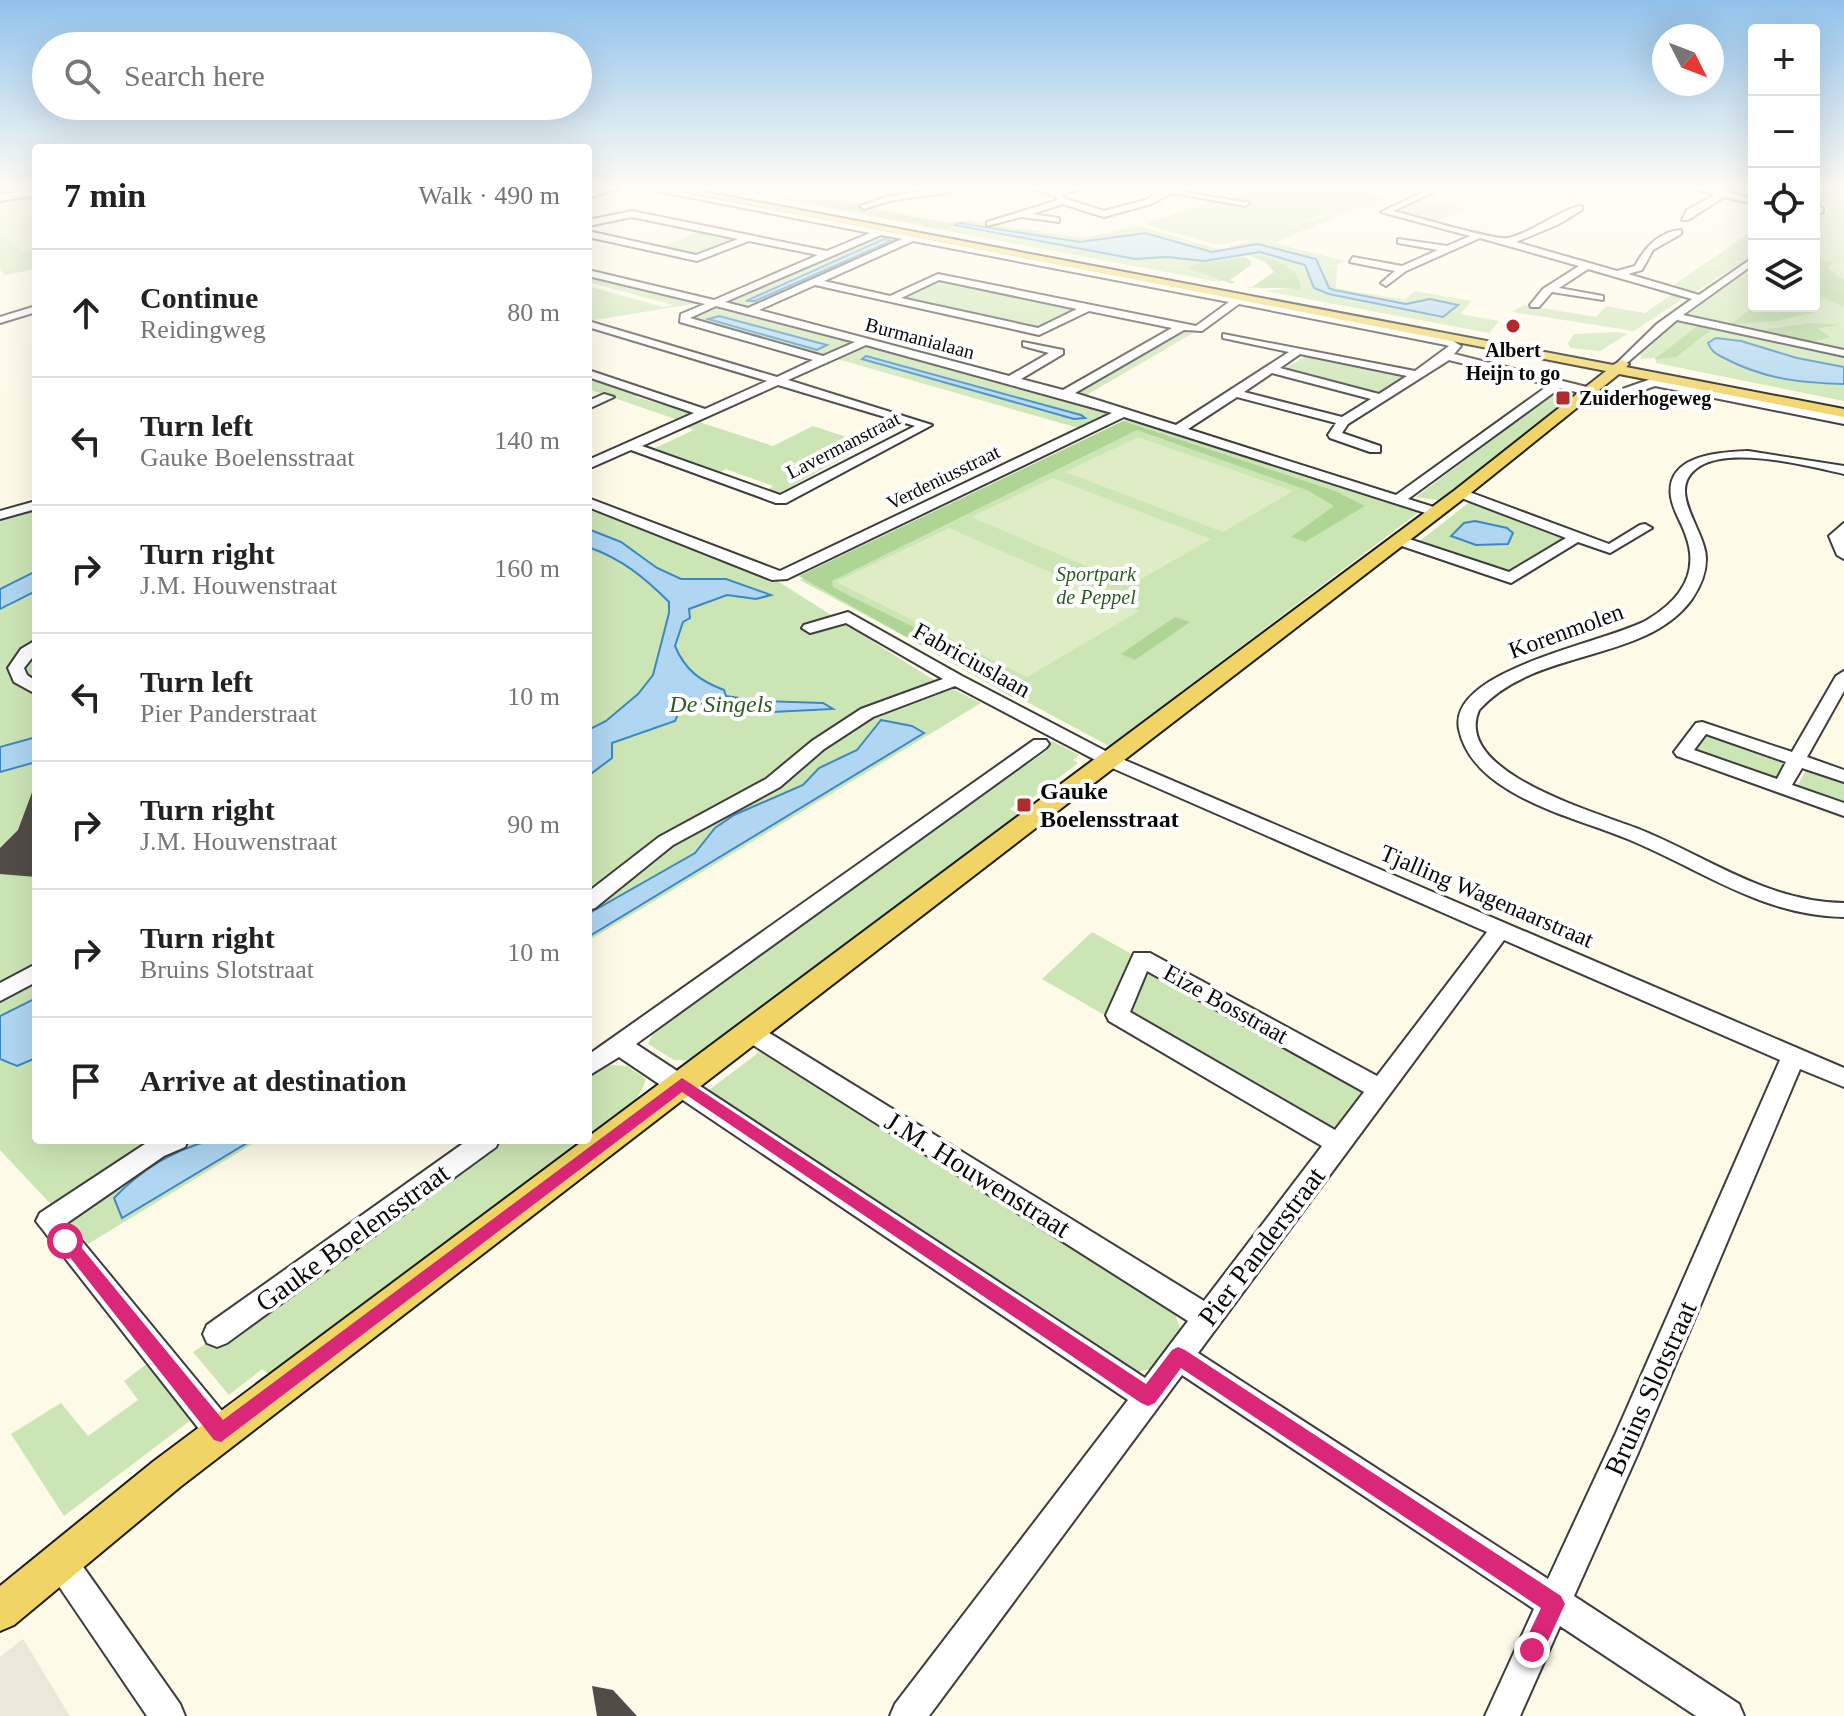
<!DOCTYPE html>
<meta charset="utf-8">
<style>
:root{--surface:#fff;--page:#f6f6f6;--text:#222;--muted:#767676;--line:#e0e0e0}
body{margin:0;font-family:"Times New Roman",serif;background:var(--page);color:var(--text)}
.controls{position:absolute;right:24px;top:24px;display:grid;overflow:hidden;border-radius:8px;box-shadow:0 8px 32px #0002}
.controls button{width:72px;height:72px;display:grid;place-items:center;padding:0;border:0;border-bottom:2px solid var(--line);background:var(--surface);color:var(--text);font:40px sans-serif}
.compass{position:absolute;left:1652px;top:24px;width:72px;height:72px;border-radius:50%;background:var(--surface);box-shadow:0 8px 32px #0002;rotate:132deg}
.stop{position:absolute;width:24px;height:24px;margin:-18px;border:6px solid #db2777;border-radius:50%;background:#fff}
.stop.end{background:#db2777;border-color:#fff;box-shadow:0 2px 8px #0008}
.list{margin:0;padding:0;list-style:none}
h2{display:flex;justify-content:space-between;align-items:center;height:104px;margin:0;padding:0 32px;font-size:34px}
h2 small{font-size:26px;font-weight:400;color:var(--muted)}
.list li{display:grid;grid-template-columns:52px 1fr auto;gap:24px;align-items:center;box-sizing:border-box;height:128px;padding:0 32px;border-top:2px solid var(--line)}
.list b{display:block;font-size:30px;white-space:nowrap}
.list p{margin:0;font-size:26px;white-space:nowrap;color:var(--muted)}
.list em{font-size:26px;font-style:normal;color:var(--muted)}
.icon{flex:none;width:44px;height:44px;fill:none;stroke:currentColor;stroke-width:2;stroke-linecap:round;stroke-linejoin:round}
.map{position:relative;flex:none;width:1844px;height:1716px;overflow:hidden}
.search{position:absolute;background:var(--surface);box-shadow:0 8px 32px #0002;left:32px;top:32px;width:560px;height:88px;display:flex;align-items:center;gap:20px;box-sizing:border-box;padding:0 28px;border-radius:44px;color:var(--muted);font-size:30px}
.panel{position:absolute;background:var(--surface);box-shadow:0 8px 32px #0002;left:32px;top:144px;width:560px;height:1000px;border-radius:8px}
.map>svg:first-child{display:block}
.green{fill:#cce5b5}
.forest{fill:#afd595}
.pitch{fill:#deedc6}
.plaza{fill:#ebe7d9}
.water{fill:#b0d6f2;stroke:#3c88c4;stroke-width:2}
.building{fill:#524c47}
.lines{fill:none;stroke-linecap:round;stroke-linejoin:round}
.minor-casing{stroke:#3d3d3d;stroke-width:4}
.major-casing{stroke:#1b1b1b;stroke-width:4}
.minor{fill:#fff;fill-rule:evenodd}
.major{fill:#f0d465;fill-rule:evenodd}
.route{fill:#db2777}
.poi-dot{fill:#b02b2c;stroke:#fff;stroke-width:3}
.labels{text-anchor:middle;stroke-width:8;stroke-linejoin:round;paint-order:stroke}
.far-street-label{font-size:20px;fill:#0a0a0a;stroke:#fff}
.far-poi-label{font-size:20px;font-weight:bold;fill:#0a0a0a;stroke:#fff}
.far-park-label{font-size:20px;font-style:italic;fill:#295c1f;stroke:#fff}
.street-label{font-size:24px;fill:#0a0a0a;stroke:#fff}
.park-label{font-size:24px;font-style:italic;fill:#295c1f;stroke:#fff}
.poi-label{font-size:24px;font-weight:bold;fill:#0a0a0a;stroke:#fff;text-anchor:start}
.near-street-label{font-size:28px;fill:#0a0a0a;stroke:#fff}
</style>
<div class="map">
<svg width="1844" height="1716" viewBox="0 0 1844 1716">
<rect width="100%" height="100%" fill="#fefae8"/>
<g class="green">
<polygon points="0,187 36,187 36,269 5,275 0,270"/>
<polygon points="1267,187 1343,187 1386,199 1372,208 1356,207 1359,209 1319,216 1281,230 1326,216 1346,213 1274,243 1345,261 1337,265 1336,288 1405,300 1415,291 1472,301 1460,314 1499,321 1489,333 1265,291 1290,288 1291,267 1243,253 1263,252 1305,265 1314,288 1438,317 1457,306 1430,299 1406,304 1334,290 1329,288 1316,259 1266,246 1234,249 1228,247 1259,238 1216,245 1145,224 1216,200 1244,204 1248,202 1233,199"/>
<polygon points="1831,187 1844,187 1844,401 1656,363 1655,358 1640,359 1642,356 1640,355 1678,322 1754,266 1754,306 1814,306 1814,216 1827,212 1830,208 1816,202 1824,199 1820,198"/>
<polygon points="1415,199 1470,208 1435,222 1396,211"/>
<polygon points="967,220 1085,238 1139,226 1225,251 1212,252 1132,233 1097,242 1080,242 959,223"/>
<polygon points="955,225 1135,259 1167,257 1204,261 1239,255 1245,257 1195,264 1223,279 1219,282 943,230"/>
<polygon points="1754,230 1754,255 1695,292 1669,288"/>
<polygon points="701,231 741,239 699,256 659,247"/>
<polygon points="883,234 908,239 753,308 729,301"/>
<polygon points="588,274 705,302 588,321 588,286 663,307 673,305 588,282"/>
<polygon points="943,280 1078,309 1038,329 904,299"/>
<polygon points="1674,293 1684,298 1634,331 1512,312 1524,305 1596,317 1606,306 1645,313"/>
<polygon points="717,305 856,342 826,356 816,355 690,318"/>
<polygon points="1182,332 1193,333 1085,396 1079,393"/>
<polygon points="1617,332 1627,334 1600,351 1570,348 1568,343 1574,334"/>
<polygon points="867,346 871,346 1115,413 1082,429 837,359"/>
<polygon points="1306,356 1408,376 1379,395 1282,370"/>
<polygon points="588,380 598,380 639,393 636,397 695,413 678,420 588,389"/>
<polygon points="1561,388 1582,394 1444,501 1416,497"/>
<polygon points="1132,417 1419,512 1109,746 800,580"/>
<polygon points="699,422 773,446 813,426 868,444 781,492 766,491 773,486 726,469 717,474 647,448 647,445 655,448 694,430 687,427"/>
<polygon points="1471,501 1563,536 1565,539 1507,573 1416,544"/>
<polygon points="36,506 36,1140 259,1140 88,1244 0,1150 0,516"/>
<polygon points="588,506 779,582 929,677 981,703 588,941"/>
<polygon points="1707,734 1788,759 1776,781 1696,751"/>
<polygon points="1052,741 1079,755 1073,760 1078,763 1023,805 1018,803 1010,809 1019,814 693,1060 674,1060 648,1044 655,1028 1049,749 1045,746"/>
<polygon points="1808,766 1844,779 1844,807 1796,789"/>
<polygon points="1092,932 1374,1089 1330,1145 1042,979"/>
<polygon points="762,1050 1173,1308 1180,1329 1150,1369 1138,1372 1123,1367 709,1090"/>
<path d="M 613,1065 L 627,1066 L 646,1079 C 638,1107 610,1122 588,1138 L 588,1076 L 603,1067 Z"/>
<polygon points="500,1140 586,1140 270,1376 262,1369 229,1395 193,1352 210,1341 217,1346"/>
<polygon points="148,1363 191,1420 64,1516 11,1434 61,1403 88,1436 138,1400 124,1381"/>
</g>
<g class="forest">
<polygon points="722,187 749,187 746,190 802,201 827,199 869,205 869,208 949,223 967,220 943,230"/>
<path d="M 1243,253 C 1268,259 1299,260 1301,290 C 1280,286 1262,290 1241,286 L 1252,287 L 1274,272 L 1265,262 Z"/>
<polygon points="1245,257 1251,261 1251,265 1230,280 1235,282 1232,284 1188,268 1195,264"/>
<polygon points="1819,259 1832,263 1827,268 1844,280 1844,307 1814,293 1814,260"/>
<polygon points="1755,306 1809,306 1812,313 1775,321 1730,324"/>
<path d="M 1812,323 L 1841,325 L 1817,328 L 1830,337 C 1807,347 1779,336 1756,331 Z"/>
<polygon points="1700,324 1715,327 1676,357 1655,359"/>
<polygon points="1123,421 1335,491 1365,506 1305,542 1291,537 1334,506 1307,490 1137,430 832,581 833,587 844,593 1028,683 1012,697 799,576"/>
<polygon points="1175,617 1190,622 1135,660 1121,654"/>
</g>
<g class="pitch">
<polygon points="36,200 36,250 23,252 0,234 0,210"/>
<polygon points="1138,437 1293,491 1223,532 1065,472"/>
<polygon points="1053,478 1211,539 1131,585 971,517"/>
<polygon points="949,528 1139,611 1027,677 836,582"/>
</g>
<polygon class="plaza" points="23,1639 65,1708 70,1716 0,1716 0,1657"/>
<g class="water">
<polygon points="959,223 1080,242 1145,233 1212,252 1257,244 1316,259 1329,288 1334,290 1406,304 1430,299 1458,305 1443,317 1329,294 1314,288 1305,265 1260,252 1204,261 1167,257 1135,259 955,225"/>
<polygon points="884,239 891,241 755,301 746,301"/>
<polygon points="719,316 827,345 817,350 708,319"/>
<path d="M 1716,338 L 1741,341 L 1797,358 L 1844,367 L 1844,384 C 1800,383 1765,379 1726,359 C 1717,354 1712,353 1708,343 Z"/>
<polygon points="866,356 1081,415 1085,418 1074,419 862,359"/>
<polygon points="1475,521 1507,528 1513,533 1508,544 1476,545 1451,536 1464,523"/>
<path d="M 588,529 L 621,542 L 657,568 L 681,579 L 726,579 L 771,595 L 756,599 L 727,595 L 689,609 L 690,618 L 683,622 L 675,646 C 685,670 700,681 724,690 L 726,696 L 760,701 L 823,703 L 833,709 L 751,713 L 738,706 L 702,704 L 680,710 L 675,721 L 612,743 L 612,758 L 588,776 L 588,730 L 606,721 L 638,694 L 653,675 L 669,613 L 669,602 C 644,577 622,559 588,547 Z"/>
<polygon points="36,571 36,591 0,609 0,589"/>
<polygon points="881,720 912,726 924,733 588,937 588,914 695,853 715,828 734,815 803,785 819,768 857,750"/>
<polygon points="36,737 36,762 0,772 0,747"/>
<polygon points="36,998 36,1058 17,1066 0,1059 0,1016"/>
<path d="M 211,1140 L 252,1140 L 122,1218 L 114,1198 C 142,1169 172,1151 211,1140 Z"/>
</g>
<g class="building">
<polygon points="34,787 36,877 0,874 0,848 18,830"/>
<polygon points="592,1686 613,1690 637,1716 597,1716"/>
</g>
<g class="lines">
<defs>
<g id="minor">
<polygon points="609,187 623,187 588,198 588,192"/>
<path d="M 654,187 L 1450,339 L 1461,346 L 1454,354 L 1611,393 L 1654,378 L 1844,416 L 1844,424 L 1655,386 L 1612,401 L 1560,388 L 1408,499 L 1440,509 L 1442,512 L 1435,516 L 1124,417 L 787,579 L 772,580 L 588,507 L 588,498 L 780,571 L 1112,413 L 866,345 L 788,380 L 932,425 L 786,503 L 776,503 L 631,450 L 588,469 L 588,460 L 694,413 L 588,377 L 588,370 L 705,409 L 767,381 L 588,327 L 588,321 L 777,377 L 813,360 L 680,322 L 681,314 L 705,304 L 588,276 L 588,270 L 714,300 L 818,255 L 749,241 L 697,261 L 588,237 L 588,231 L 696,255 L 738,239 L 632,217 L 588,226 L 588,220 L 632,211 L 827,251 L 870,233 L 657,191 ZM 881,235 L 902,239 L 748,308 L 725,302 ZM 913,241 L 1229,302 L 1196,326 L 938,274 L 890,296 L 824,281 ZM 939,280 L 1077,309 L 1038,328 L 901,298 ZM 815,285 L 1039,335 L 1089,311 L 1172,328 L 1063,390 L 1021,379 L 1063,354 L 1063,350 L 1023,342 L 1023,346 L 1049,353 L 1009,376 L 759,310 ZM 1239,304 L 1446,345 L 1449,346 L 1415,371 L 1223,334 L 1223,338 L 1289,352 L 1176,425 L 1075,393 L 1184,330 L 1202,331 ZM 716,306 L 855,342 L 823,356 L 690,318 ZM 1300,354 L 1407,376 L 1379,394 L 1280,368 ZM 1449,360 L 1549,385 L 1396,495 L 1188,429 L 1237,397 L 1336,423 L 1328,435 L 1330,438 L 1370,452 L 1380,452 L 1380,446 L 1342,433 L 1348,424 ZM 1272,373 L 1371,399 L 1342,417 L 1244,392 ZM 778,385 L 915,426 L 780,495 L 642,446 Z"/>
<polygon points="949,187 963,187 946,193 889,201 864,209 860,206 889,196"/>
<polygon points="1021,187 1057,190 1090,187 1062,194 1066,199 1104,211 1145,200 1162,191 1154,187 1249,203 1245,206 1172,193 1151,204 1104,217 1063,204 1032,214 1059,218 1059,222 1021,217 987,226 987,222 1058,200 1054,195"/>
<path d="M 1434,187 L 1445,187 L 1393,211 C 1413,216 1496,241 1508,238 C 1530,234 1566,206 1582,206 L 1582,210 L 1557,225 L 1516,242 L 1617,271 L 1635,266 C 1644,248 1660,231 1681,230 L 1681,234 L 1653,250 L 1642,270 L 1628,274 L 1699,295 L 1754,257 L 1754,264 L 1683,315 L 1844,350 L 1844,356 L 1677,320 L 1622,367 L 1618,366 L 1618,362 L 1657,324 L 1692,299 L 1588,269 L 1559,288 L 1603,296 L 1603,300 L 1552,292 L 1539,307 L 1531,307 L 1530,305 L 1543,289 L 1579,266 L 1480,238 L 1406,271 L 1386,286 L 1381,283 L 1395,271 L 1350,262 L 1353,257 L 1402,266 L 1438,250 L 1398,243 L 1398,239 L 1447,246 L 1470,236 L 1381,212 Z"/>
<polygon points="1571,187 1580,187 1572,192 1568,190"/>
<polygon points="1688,187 1703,187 1754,198 1754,204 1724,197 1688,220 1682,220 1687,210 1715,195"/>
<polygon points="1820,187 1829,187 1814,199 1814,192"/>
<polygon points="36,189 36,195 0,201 0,195"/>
<polygon points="1814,203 1823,208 1823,212 1814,215"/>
<polygon points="36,306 36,312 0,323 0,317"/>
<polygon points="604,394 614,397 588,409 588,401"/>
<path d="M 1748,451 L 1844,466 L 1844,474 C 1809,466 1732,446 1700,466 C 1663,489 1706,529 1706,559 C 1706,574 1700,587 1692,599 C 1645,664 1535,647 1479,710 C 1451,775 1607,815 1646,832 C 1712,860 1770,902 1844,903 L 1844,917 C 1763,916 1702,870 1630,840 C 1577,817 1473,797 1459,729 C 1447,669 1609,642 1647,620 C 1679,601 1700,574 1686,536 C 1682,523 1673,511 1671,497 C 1665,455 1719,452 1748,451 Z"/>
<polygon points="1461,489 1609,544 1640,525 1645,524 1652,528 1610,553 1578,542 1511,583 1393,543 1393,537 1403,537 1509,572 1566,538 1456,496 1454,493"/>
<polygon points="36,501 36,509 0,519 0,511"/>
<polygon points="1844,523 1844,559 1837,555 1829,536"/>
<path d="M 848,612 L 962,676 L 1115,756 L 1844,1068 L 1844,1087 L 1800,1069 L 1638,1453 L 1574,1596 L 1739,1704 L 1744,1716 L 1696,1716 L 1560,1626 L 1520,1716 L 1485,1716 L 1534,1609 L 1182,1375 L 929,1716 L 890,1716 L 895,1704 L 1128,1400 L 619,1057 L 588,1076 L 588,1055 L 1034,740 L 1046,740 L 1049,744 L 1046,748 L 636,1044 L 1145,1378 L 1188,1321 L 742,1038 L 738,1032 L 742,1026 L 750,1023 L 758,1026 L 1204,1301 L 1322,1146 L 1109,1021 L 1106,1015 L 1134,953 L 1150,953 L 1377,1076 L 1487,932 L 1103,764 L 955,686 L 873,717 L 824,749 L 780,787 L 673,845 L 595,908 L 588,910 L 588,892 L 659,837 L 766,779 L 812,741 L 861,709 L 943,679 L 846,623 L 810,633 L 802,628 L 804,625 ZM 1504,940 L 1780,1060 L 1616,1433 L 1548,1579 L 1198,1353 ZM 1147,971 L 1364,1092 L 1335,1130 L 1130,1012 Z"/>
<polygon points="36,640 36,653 24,668 27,675 36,681 36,694 14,682 8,668 21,649"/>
<path d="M 1844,671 L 1844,691 L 1807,757 L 1844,770 L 1844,782 L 1802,768 L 1792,785 L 1844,803 L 1844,816 L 1677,756 L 1674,752 L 1696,723 L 1702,722 L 1792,752 L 1836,676 ZM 1706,734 L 1786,762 L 1777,779 L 1694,750 Z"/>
<polygon points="36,964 36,982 0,1001 0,983"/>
<polygon points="151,1140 188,1140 185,1147 164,1156 67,1223 232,1423 236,1433 232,1443 221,1448 210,1443 36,1221 40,1213"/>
<polygon points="468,1140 499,1140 496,1147 227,1343 217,1347 207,1343 203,1334 207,1325"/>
<polygon points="61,1546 72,1551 180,1704 185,1716 147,1716 50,1573 45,1562 50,1551"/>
</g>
<polygon id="major" points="658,187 679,187 1613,365 1622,360 1629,364 1626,367 1844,409 1844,417 1619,374 1467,496 180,1487 14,1625 0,1631 0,1586 154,1461 1455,490 1606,371"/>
</defs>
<use href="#minor" class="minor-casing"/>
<use href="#major" class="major-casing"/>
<use href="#minor" class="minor"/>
<use href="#major" class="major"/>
</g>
<linearGradient id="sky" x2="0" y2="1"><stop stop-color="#91c2ec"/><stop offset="0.44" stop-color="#fffdf5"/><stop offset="1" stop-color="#fffdf5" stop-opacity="0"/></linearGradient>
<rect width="1844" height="427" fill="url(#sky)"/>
<polygon class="route" points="682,1078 1146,1384 1172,1350 1178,1347 1185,1350 1561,1596 1565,1604 1540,1658 1532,1661 1524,1658 1521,1650 1541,1608 1181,1368 1155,1403 1148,1406 1141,1403 682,1092 221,1442 214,1440 57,1241 59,1236 72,1236 223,1420"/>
<g class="poi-dot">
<circle cx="1513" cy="326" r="8"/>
<rect x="1555" y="390" width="16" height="16" rx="4"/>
<rect x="1016" y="797" width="16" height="16" rx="4"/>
</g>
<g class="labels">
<g class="far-street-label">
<text transform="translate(920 338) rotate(15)" y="7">Burmanialaan</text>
<text transform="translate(843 445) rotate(-27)" y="7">Lavermanstraat</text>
<text transform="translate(943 477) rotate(-26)" y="7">Verdeniusstraat</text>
</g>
<g class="far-poi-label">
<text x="1513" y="357">Albert<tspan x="1513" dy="23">Heijn to go</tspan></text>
<text x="1579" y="405" text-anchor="start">Zuiderhogeweg</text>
</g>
<g class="far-park-label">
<text x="1096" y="581">Sportpark<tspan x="1096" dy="23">de Peppel</tspan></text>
</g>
<g class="street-label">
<text transform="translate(1566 631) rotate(-20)" y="8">Korenmolen</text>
<text transform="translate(972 660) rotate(29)" y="8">Fabriciuslaan</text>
<text transform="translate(1487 896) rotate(23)" y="8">Tjalling Wagenaarstraat</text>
<text transform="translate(1226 1004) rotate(29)" y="8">Eize Bosstraat</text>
</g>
<g class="park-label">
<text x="721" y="712">De Singels</text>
</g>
<g class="poi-label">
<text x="1040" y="799">Gauke<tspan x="1040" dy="28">Boelensstraat</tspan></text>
</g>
<g class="near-street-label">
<text transform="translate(978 1174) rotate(32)" y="10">J.M. Houwenstraat</text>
<text transform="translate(352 1237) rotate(-36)" y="10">Gauke Boelensstraat</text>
<text transform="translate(1261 1246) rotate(-53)" y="10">Pier Panderstraat</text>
<text transform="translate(1650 1388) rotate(-66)" y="10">Bruins Slotstraat</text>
</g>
</g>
</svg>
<div class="controls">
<button>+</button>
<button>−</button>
<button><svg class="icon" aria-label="locate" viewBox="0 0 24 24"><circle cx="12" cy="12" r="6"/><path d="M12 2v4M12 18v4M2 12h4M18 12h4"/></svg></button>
<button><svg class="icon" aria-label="layers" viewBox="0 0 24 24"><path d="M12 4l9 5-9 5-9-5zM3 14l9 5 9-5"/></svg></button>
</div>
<svg class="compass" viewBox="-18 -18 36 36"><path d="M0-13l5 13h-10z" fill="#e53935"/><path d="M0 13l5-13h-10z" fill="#767676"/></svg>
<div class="stop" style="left:65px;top:1241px"></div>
<div class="stop end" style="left:1532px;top:1650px"></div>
<div class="search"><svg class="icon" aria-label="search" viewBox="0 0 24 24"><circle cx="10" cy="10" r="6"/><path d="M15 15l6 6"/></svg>Search here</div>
<section class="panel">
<h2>7 min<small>Walk · 490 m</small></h2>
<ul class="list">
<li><svg class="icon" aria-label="ahead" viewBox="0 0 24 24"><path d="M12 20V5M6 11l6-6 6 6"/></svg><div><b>Continue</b><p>Reidingweg</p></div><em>80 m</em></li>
<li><svg class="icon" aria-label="left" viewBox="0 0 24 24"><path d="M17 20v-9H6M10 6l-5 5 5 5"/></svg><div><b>Turn left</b><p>Gauke Boelensstraat</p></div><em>140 m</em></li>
<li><svg class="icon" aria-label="right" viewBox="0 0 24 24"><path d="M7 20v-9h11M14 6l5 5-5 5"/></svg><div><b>Turn right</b><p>J.M. Houwenstraat</p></div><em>160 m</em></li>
<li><svg class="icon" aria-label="left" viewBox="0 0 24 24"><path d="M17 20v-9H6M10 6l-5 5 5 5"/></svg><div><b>Turn left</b><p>Pier Panderstraat</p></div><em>10 m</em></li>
<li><svg class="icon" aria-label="right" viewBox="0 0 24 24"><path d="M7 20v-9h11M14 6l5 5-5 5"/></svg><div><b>Turn right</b><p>J.M. Houwenstraat</p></div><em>90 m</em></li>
<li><svg class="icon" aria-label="right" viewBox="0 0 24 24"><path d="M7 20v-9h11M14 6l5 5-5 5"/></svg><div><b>Turn right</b><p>Bruins Slotstraat</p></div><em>10 m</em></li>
<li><svg class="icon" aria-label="arrive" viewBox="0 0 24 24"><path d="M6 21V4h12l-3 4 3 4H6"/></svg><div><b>Arrive at destination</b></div></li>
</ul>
</section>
</div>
